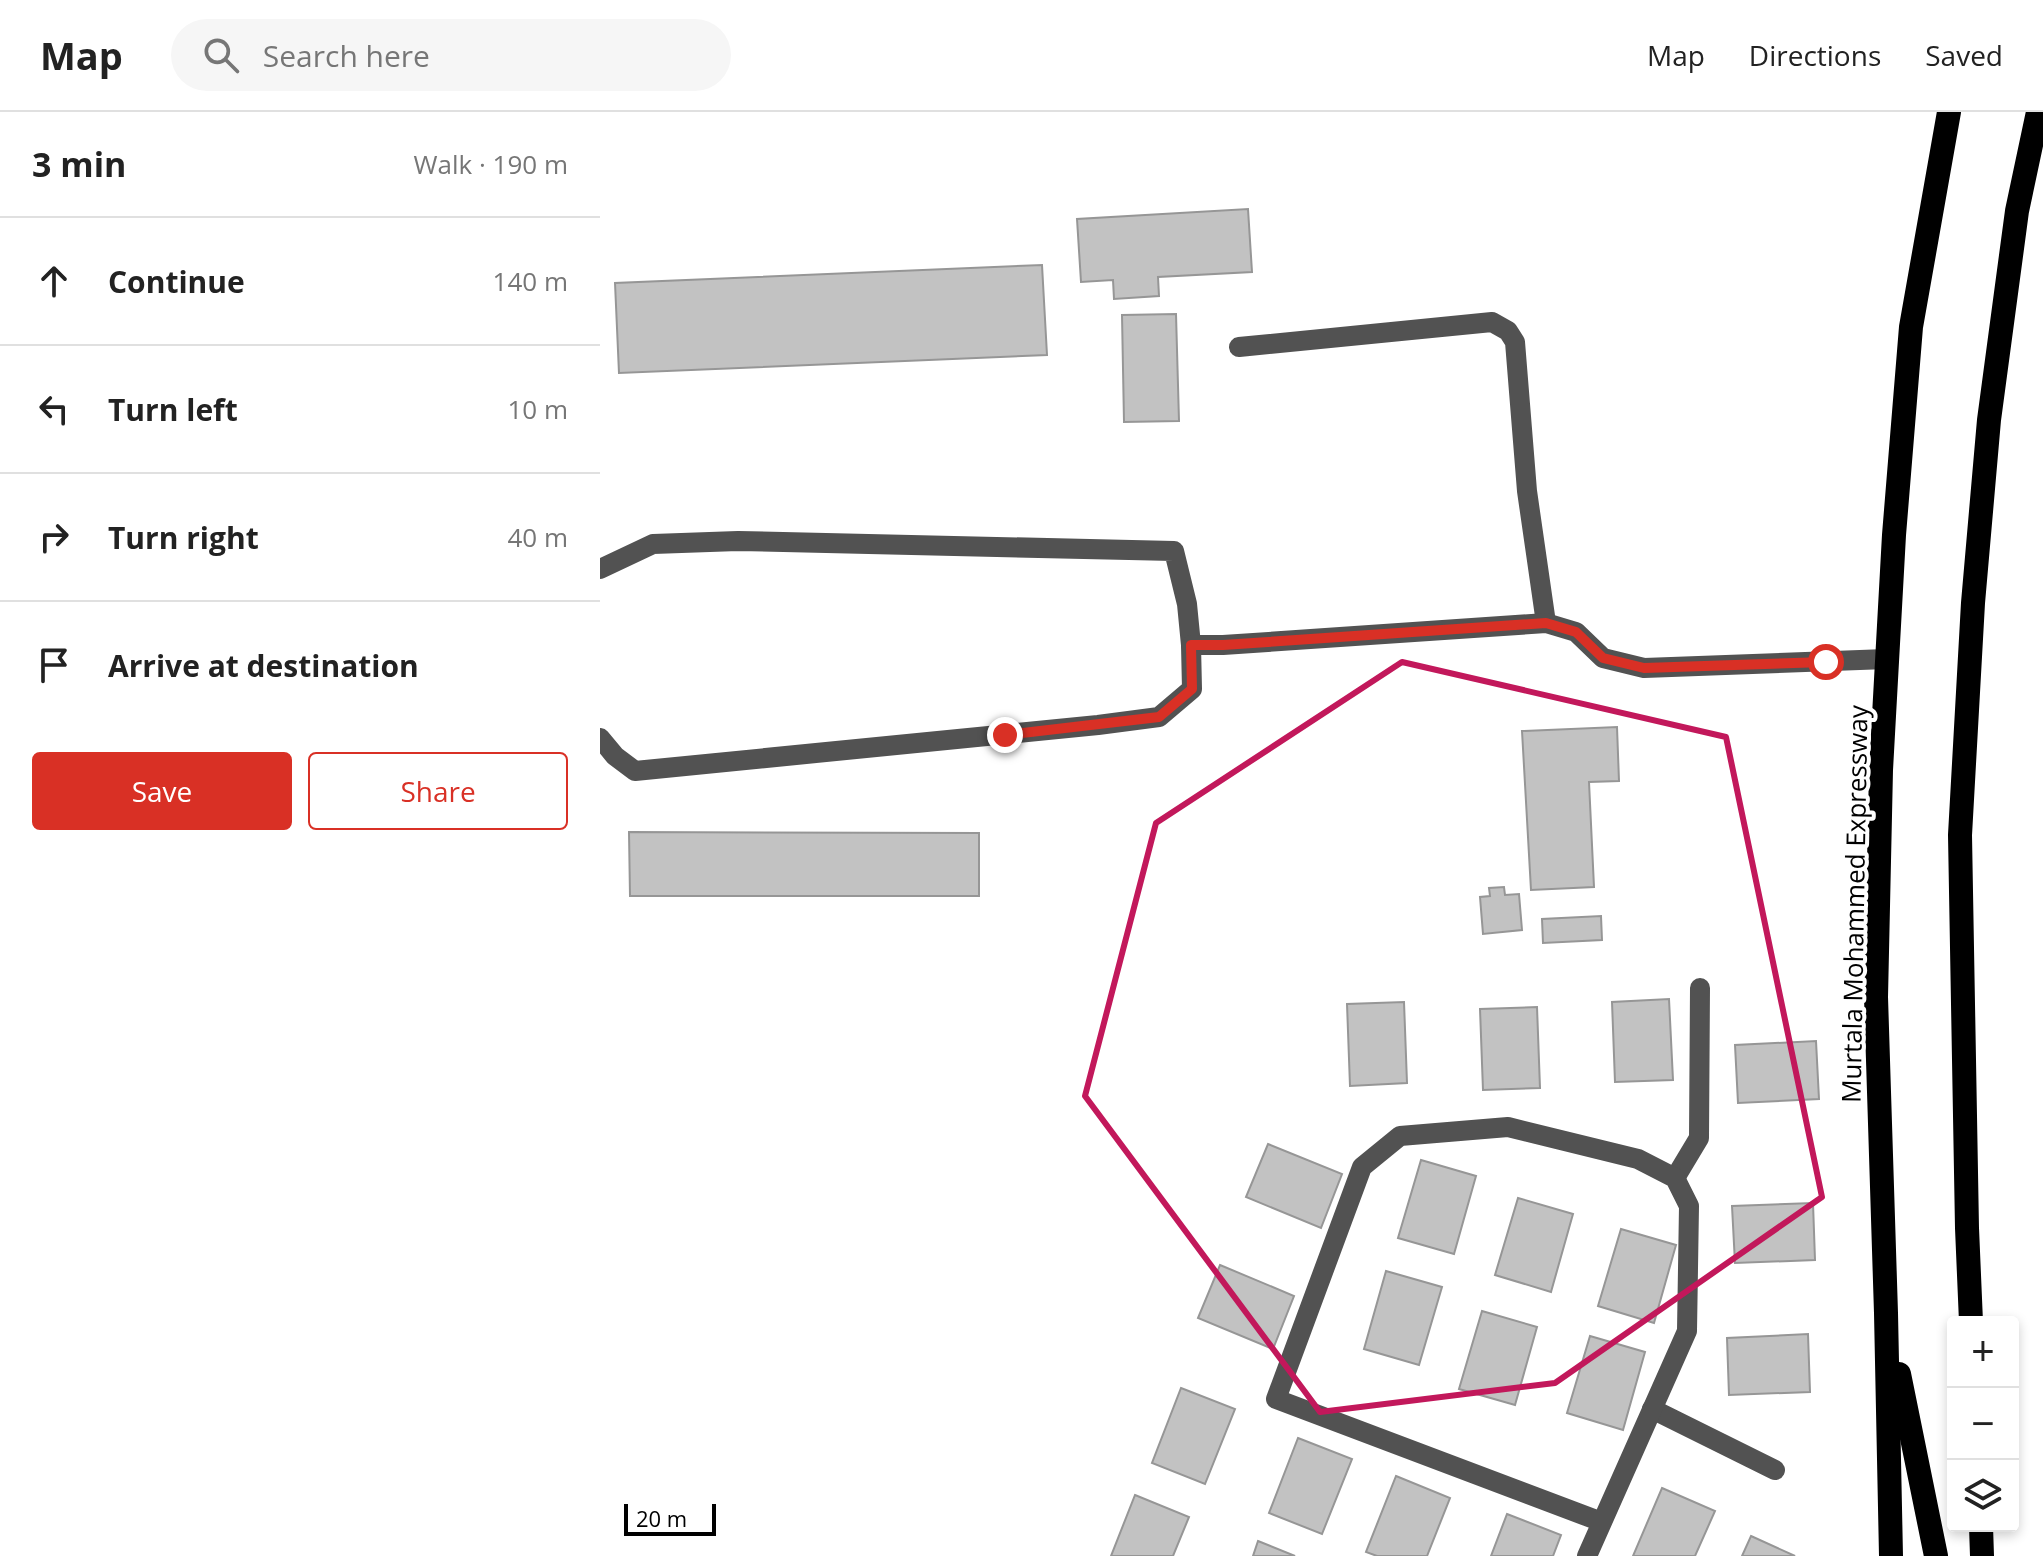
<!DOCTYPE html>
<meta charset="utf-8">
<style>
:root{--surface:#fff;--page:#f6f6f6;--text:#222;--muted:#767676;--line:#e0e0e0;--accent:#d93025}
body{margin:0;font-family:"Open Sans",sans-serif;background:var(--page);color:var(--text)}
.controls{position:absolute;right:24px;bottom:24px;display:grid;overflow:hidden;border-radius:8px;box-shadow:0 4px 12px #0003}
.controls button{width:72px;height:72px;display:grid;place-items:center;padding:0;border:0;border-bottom:2px solid var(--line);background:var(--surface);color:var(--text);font:40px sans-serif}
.scale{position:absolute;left:24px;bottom:20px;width:92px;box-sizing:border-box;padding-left:8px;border:4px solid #000;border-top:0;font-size:22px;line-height:28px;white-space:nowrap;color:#000;-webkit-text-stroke:6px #fff;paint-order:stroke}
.stop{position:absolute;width:24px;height:24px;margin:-18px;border:6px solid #d93025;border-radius:50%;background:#fff}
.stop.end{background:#d93025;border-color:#fff;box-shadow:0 2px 8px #0008}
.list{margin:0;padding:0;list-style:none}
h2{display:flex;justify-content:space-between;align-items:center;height:104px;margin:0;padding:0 32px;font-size:34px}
h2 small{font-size:26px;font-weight:400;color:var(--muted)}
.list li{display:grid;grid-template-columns:52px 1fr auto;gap:24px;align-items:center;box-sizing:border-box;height:128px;padding:0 32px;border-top:2px solid var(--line)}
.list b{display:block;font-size:30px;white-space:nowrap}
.list em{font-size:26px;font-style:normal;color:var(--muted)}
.actions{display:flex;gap:16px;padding:24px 32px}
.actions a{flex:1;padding:18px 0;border:2px solid var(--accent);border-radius:8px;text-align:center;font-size:28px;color:var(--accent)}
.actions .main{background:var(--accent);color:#fff}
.icon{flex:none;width:44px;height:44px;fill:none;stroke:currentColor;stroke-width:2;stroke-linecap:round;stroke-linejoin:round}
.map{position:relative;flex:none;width:1443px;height:1444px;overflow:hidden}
header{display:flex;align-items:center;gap:48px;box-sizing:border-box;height:112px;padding:0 40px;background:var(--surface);border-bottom:2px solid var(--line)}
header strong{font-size:38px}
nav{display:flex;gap:44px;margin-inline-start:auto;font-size:28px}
.search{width:560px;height:72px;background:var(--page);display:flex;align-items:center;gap:20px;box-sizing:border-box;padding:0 28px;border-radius:44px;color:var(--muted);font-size:30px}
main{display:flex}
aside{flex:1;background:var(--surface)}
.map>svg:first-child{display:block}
.building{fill:#c2c2c2;stroke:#969696;stroke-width:2}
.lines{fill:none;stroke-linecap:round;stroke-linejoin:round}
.minor{stroke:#525252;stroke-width:20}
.highway{stroke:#000;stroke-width:24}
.route{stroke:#d93025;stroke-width:10}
.marked{fill:none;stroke:#c2185b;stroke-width:6;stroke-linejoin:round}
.labels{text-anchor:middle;stroke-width:8;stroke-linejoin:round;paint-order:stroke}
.street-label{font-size:26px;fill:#000;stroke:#fff}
</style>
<header>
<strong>Map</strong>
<div class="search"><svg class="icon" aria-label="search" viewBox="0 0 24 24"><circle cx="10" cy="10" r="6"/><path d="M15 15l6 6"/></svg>Search here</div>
<nav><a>Map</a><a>Directions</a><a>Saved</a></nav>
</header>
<main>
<aside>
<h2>3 min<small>Walk · 190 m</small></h2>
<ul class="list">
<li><svg class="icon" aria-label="ahead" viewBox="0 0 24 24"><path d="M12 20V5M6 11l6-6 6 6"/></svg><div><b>Continue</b></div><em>140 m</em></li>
<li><svg class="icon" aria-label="left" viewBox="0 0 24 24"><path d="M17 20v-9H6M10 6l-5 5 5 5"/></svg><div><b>Turn left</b></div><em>10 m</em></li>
<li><svg class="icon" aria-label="right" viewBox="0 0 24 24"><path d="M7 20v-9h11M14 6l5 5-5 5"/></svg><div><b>Turn right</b></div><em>40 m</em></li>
<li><svg class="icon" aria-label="arrive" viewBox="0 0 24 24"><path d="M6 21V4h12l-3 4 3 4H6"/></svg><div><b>Arrive at destination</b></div></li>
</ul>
<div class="actions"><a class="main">Save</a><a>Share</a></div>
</aside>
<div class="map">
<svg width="1443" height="1444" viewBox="0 0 1443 1444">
<rect width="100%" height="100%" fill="#fff"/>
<g class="building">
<polygon points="648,97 652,160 558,165 559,184 514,187 513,168 481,170 477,107"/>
<polygon points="442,153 447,243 19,261 15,171"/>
<polygon points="576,202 579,309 524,310 522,203"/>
<polygon points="1017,615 1019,669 989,670 994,775 931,778 922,619"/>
<polygon points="29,720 379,721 379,784 30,784"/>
<polygon points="904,775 905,783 919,782 922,818 883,822 880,785 890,784 889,776"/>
<polygon points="1001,804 1002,828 943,831 942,807"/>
<polygon points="1069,887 1073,968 1015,970 1012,890"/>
<polygon points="804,890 807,971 750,974 747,892"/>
<polygon points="937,895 940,976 883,978 880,897"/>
<polygon points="1216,929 1219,987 1138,991 1135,933"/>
<polygon points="668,1032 742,1062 721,1116 646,1085"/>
<polygon points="821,1048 876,1064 854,1142 798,1126"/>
<polygon points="918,1086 973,1102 951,1180 895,1163"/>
<polygon points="1213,1091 1215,1148 1135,1151 1132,1094"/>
<polygon points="1021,1117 1076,1133 1054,1211 998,1194"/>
<polygon points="620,1153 694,1184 673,1237 598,1206"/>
<polygon points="786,1159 842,1175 819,1253 764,1237"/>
<polygon points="882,1199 937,1215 915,1293 859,1277"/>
<polygon points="1208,1222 1210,1280 1129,1283 1127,1226"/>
<polygon points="990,1224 1045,1240 1023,1318 967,1301"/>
<polygon points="581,1276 635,1297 605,1372 552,1351"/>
<polygon points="698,1326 752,1347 722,1422 669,1401"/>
<polygon points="796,1364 850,1386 827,1444 777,1444 766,1440"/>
<polygon points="1062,1376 1115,1399 1095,1444 1033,1444"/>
<polygon points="535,1383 589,1405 573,1444 511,1444"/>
<polygon points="907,1402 961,1423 953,1444 891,1444"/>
<polygon points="1151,1424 1195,1444 1142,1444"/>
<polygon points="658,1429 695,1444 653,1444"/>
</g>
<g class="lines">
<g class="minor">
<polyline points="639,235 892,210 908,219 915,230 927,379 946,511"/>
<polyline points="0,457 53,432 138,429 574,439 587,492 591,533 592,577 559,605 498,613 35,659 15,644 0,626"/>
<polyline points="591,533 623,533 946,511 976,520 1003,546 1044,556 1287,547"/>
<polyline points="1075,1066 1099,1026 1100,876"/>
<polyline points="1052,1297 1175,1358"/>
<polyline points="987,1444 1087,1219 1089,1094 1075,1066 1038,1047 908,1015 800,1024 762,1055 676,1287 1002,1410"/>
</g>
<g class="highway">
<polyline points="1371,1210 1367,1116 1360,723 1373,491 1389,308 1417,99 1438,0"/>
<polyline points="1299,1262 1336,1444"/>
<polyline points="1381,1414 1382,1444"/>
<polyline points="1291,1444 1286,1201 1276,885 1281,658 1294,423 1311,215 1349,0"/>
</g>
</g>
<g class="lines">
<polyline class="route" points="405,623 559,605 592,577 591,533 623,533 946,511 976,520 1003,546 1044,556 1226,550"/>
</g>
<path class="marked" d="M 802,550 L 1126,625 L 1222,1085 L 955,1271 L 720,1300 L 485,984 L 556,711 Z"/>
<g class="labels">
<g class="street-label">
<text transform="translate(1255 792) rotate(-89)" y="9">Murtala Mohammed Expressway</text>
</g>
</g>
</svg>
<div class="controls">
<button>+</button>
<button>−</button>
<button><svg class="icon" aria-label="layers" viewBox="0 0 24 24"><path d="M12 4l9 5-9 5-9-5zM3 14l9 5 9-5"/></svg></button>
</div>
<div class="scale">20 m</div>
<div class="stop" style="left:1226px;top:550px"></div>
<div class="stop end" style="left:405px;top:623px"></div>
</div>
</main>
